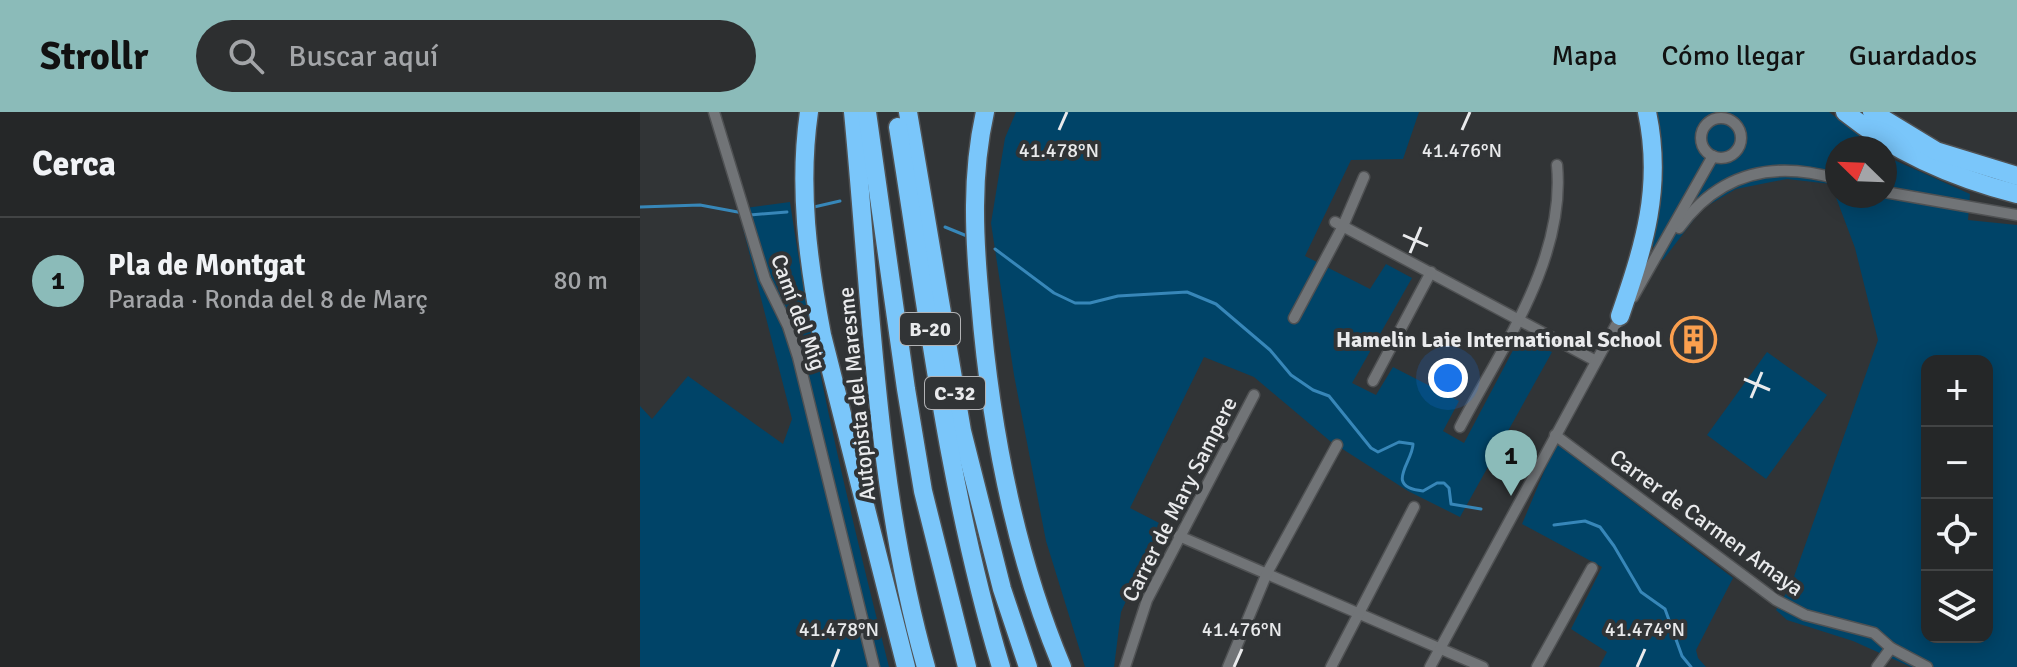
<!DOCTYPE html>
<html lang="es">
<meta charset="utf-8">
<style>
:root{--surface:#252728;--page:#2d2f30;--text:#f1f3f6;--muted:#a3a5a8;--line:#424445;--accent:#8bbbb9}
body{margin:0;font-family:Signika,sans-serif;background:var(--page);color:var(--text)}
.controls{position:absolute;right:24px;bottom:24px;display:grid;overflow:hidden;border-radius:16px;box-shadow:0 4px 20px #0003}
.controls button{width:72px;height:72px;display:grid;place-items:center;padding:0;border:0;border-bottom:2px solid var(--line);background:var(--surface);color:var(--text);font:40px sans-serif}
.compass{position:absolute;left:1185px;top:24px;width:72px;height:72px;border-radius:50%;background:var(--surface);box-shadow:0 4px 20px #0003;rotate:293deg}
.you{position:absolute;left:808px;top:266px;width:28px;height:28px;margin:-20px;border:6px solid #fff;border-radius:50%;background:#1a73e8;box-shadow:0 0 0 12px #1a73e833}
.badge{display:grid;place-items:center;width:52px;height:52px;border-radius:50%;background:var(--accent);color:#111;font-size:26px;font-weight:700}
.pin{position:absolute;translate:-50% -66px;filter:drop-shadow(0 2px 4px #0008)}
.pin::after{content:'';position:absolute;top:42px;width:28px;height:24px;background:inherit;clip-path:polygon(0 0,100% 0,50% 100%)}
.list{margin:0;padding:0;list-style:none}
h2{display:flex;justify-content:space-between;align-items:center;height:104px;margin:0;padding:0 32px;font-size:34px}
h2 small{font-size:26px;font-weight:400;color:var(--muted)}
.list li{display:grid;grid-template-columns:52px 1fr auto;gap:24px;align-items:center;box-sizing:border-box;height:128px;padding:0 32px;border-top:2px solid var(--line)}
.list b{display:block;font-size:30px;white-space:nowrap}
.list p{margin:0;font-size:26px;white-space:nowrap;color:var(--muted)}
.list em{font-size:26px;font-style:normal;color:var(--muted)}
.icon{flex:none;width:44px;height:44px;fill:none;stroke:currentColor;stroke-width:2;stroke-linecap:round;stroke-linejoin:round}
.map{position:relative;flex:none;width:1377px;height:555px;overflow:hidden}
header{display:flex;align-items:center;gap:48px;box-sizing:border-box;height:112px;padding:0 40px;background:var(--accent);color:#111}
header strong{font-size:38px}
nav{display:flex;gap:44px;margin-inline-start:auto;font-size:28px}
.search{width:560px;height:72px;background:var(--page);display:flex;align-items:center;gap:20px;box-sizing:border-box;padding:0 28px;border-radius:44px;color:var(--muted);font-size:30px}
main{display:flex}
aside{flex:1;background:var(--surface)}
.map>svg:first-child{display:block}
.green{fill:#004468;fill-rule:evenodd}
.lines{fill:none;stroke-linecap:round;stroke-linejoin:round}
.stream{stroke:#3787b9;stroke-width:3}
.minor-casing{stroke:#4f5153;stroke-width:13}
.motorway-casing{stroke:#4f5153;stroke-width:21}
.minor{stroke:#717477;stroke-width:10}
.motorway{stroke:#7ac6fa;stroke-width:18}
.ticks{fill:none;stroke:#e9eaec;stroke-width:3}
.labels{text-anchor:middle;stroke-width:8;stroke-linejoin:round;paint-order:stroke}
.shield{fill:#313436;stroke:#b2b3b5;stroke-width:2}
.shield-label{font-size:20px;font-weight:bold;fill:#e9eaec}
.street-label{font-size:22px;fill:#e9eaec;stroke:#313436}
.poi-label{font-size:22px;font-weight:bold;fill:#e9eaec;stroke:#313436;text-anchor:end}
.ticks-label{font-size:20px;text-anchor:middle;fill:#e9eaec;stroke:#313436;stroke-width:8;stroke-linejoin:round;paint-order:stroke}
</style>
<header>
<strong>Strollr</strong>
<div class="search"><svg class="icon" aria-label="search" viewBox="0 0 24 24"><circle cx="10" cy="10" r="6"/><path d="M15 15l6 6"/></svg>Buscar aquí</div>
<nav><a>Mapa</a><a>Cómo llegar</a><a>Guardados</a></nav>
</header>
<main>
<aside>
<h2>Cerca<small></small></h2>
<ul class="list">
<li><span class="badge">1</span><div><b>Pla de Montgat</b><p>Parada · Ronda del 8 de Març</p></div><em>80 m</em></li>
</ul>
</aside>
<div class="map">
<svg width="1377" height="555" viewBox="0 0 1377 555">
<rect width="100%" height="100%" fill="#313436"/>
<g class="green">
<polygon points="376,0 779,0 763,47 711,48 665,144 730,177 746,152 772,166 712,271 736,283 753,255 819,289 803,319 824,331 880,225 912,240 820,405 768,379 690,329 614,265 564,245 490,396 521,412 481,500 474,555 445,555 406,429 374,263 351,111 365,26"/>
<path d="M 1012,0 L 1189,0 L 1235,36 L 1197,36 L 1197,84 L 1245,84 L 1245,44 L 1330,82 L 1328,108 L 1377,113 L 1377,555 L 1271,555 L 1213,529 L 1147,508 L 1136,498 L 1151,473 L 1238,228 L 1215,136 L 1191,72 L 1147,67 L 1096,77 L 1062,97 L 1023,148 L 1012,133 L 1018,91 ZM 1287,249 L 1347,249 L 1347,525 L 1287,525 Z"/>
<path d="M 150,90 C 173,248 210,401 249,555 L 0,555 L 0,294 L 12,307 L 48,264 L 143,332 L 152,307 L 98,97 Z"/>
<polygon points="1127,240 1187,283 1126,367 1067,323"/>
<polygon points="916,331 1093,466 1056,538 1058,546 1066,555 959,555 967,540 931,517 962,455 882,412"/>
</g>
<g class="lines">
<g class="stream">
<polyline points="0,95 60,93 103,101"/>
<polyline points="174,95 200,89"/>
<polyline points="110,103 147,100"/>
<polyline points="305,115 327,124"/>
<path d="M 355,137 L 414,181 L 435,191 L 450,191 L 478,184 L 547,180 L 576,192 L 630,238 L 651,263 L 673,278 L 689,284 L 731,336 L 738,340 L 759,330 L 773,332 C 773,350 743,375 783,379 L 797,371 L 804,371 L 809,376 L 811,392 L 841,397"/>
<polyline points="914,413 945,409 960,415 974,434 1001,480 1025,497 1042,544 1051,555"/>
</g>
<defs>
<g id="minor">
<polyline points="74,0 125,167 148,214 158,245 234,555"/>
<circle cx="1081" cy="26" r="20"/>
<polyline points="1245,80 1377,103"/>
<polyline points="695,110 956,249"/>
<path d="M 1039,116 C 1079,61 1133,48 1197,67"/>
<polyline points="993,185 1073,44"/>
<polyline points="654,206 703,114 724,65"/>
<polyline points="733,269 791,160"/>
<path d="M 820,315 C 862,235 926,147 917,53"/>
<polyline points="915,323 1136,488 1165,503 1234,521 1251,536 1287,555"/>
<polyline points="539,424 843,555"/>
<polyline points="485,555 507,488 614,283"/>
<polyline points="588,555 627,461 697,333"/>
<polyline points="691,555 774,395"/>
<polyline points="790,555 982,202"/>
<polyline points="897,555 952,456"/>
<polyline points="1237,555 1251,536"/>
</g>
<g id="motorway">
<path d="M 169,0 C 158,75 168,149 182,223 L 266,555"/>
<path d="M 213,0 C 231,185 235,375 286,555"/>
<polyline points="227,0 266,277 283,379 327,555"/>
<polyline points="268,0 322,319 362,477 388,555"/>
<path d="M 345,0 C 331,62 334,125 340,188 C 350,312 374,440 422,555"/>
<path d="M 1205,0 C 1256,41 1314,66 1377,82"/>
<polyline points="1232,0 1296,39 1377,64"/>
<path d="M 258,15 C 287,196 308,379 361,555"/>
<path d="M 980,204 C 1004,134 1023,75 1007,0"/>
</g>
</defs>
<use href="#minor" class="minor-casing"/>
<use href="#motorway" class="motorway-casing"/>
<use href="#minor" class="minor"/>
<use href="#motorway" class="motorway"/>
</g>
<path class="ticks" d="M 419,18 L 427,0M 822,18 L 830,0M 763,123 L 788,134M 770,141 L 781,115M 1104,267 L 1130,278M 1111,286 L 1122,260M 192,555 L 199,537M 594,555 L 602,537M 997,555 L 1005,537"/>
<defs>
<symbol id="building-ring" viewBox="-11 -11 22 22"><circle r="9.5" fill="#313436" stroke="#fa9f4e" stroke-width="1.5"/><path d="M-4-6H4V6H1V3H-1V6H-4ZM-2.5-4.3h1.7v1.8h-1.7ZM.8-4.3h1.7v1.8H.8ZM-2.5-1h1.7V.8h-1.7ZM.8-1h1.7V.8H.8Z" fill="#fa9f4e"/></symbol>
</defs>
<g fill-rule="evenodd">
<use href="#building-ring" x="1028" y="202" width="51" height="51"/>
</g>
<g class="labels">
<g class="shield">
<rect x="260" y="201" width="60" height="32" rx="6"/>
<rect x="285" y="265" width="60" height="32" rx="6"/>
</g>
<g class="shield-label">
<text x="290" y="224">B-20</text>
<text x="315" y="288">C-32</text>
</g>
<g class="street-label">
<text transform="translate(159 200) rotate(70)" y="8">Camí del Mig</text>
<text transform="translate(216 282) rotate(-96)" y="8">Autopista del Maresme</text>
<text transform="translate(539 387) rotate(-63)" y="8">Carrer de Mary Sampere</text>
<text transform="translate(1067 410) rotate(36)" y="8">Carrer de Carmen Amaya</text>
</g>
<g class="poi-label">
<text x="1022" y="235">Hamelin Laie International School</text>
</g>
</g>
<g class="ticks-label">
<text x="419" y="45">41.478°N</text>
<text x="822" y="45">41.476°N</text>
<text x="199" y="524">41.478°N</text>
<text x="602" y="524">41.476°N</text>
<text x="1005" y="524">41.474°N</text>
</g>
</svg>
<div class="controls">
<button>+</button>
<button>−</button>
<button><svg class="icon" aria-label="locate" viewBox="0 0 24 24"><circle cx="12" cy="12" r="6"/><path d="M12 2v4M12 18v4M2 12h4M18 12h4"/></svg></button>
<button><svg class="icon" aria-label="layers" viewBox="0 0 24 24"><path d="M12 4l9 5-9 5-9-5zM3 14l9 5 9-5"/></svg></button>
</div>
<svg class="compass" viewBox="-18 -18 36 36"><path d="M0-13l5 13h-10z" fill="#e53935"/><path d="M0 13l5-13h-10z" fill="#a3a5a8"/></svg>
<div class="you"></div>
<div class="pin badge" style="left:871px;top:384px">1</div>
</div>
</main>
